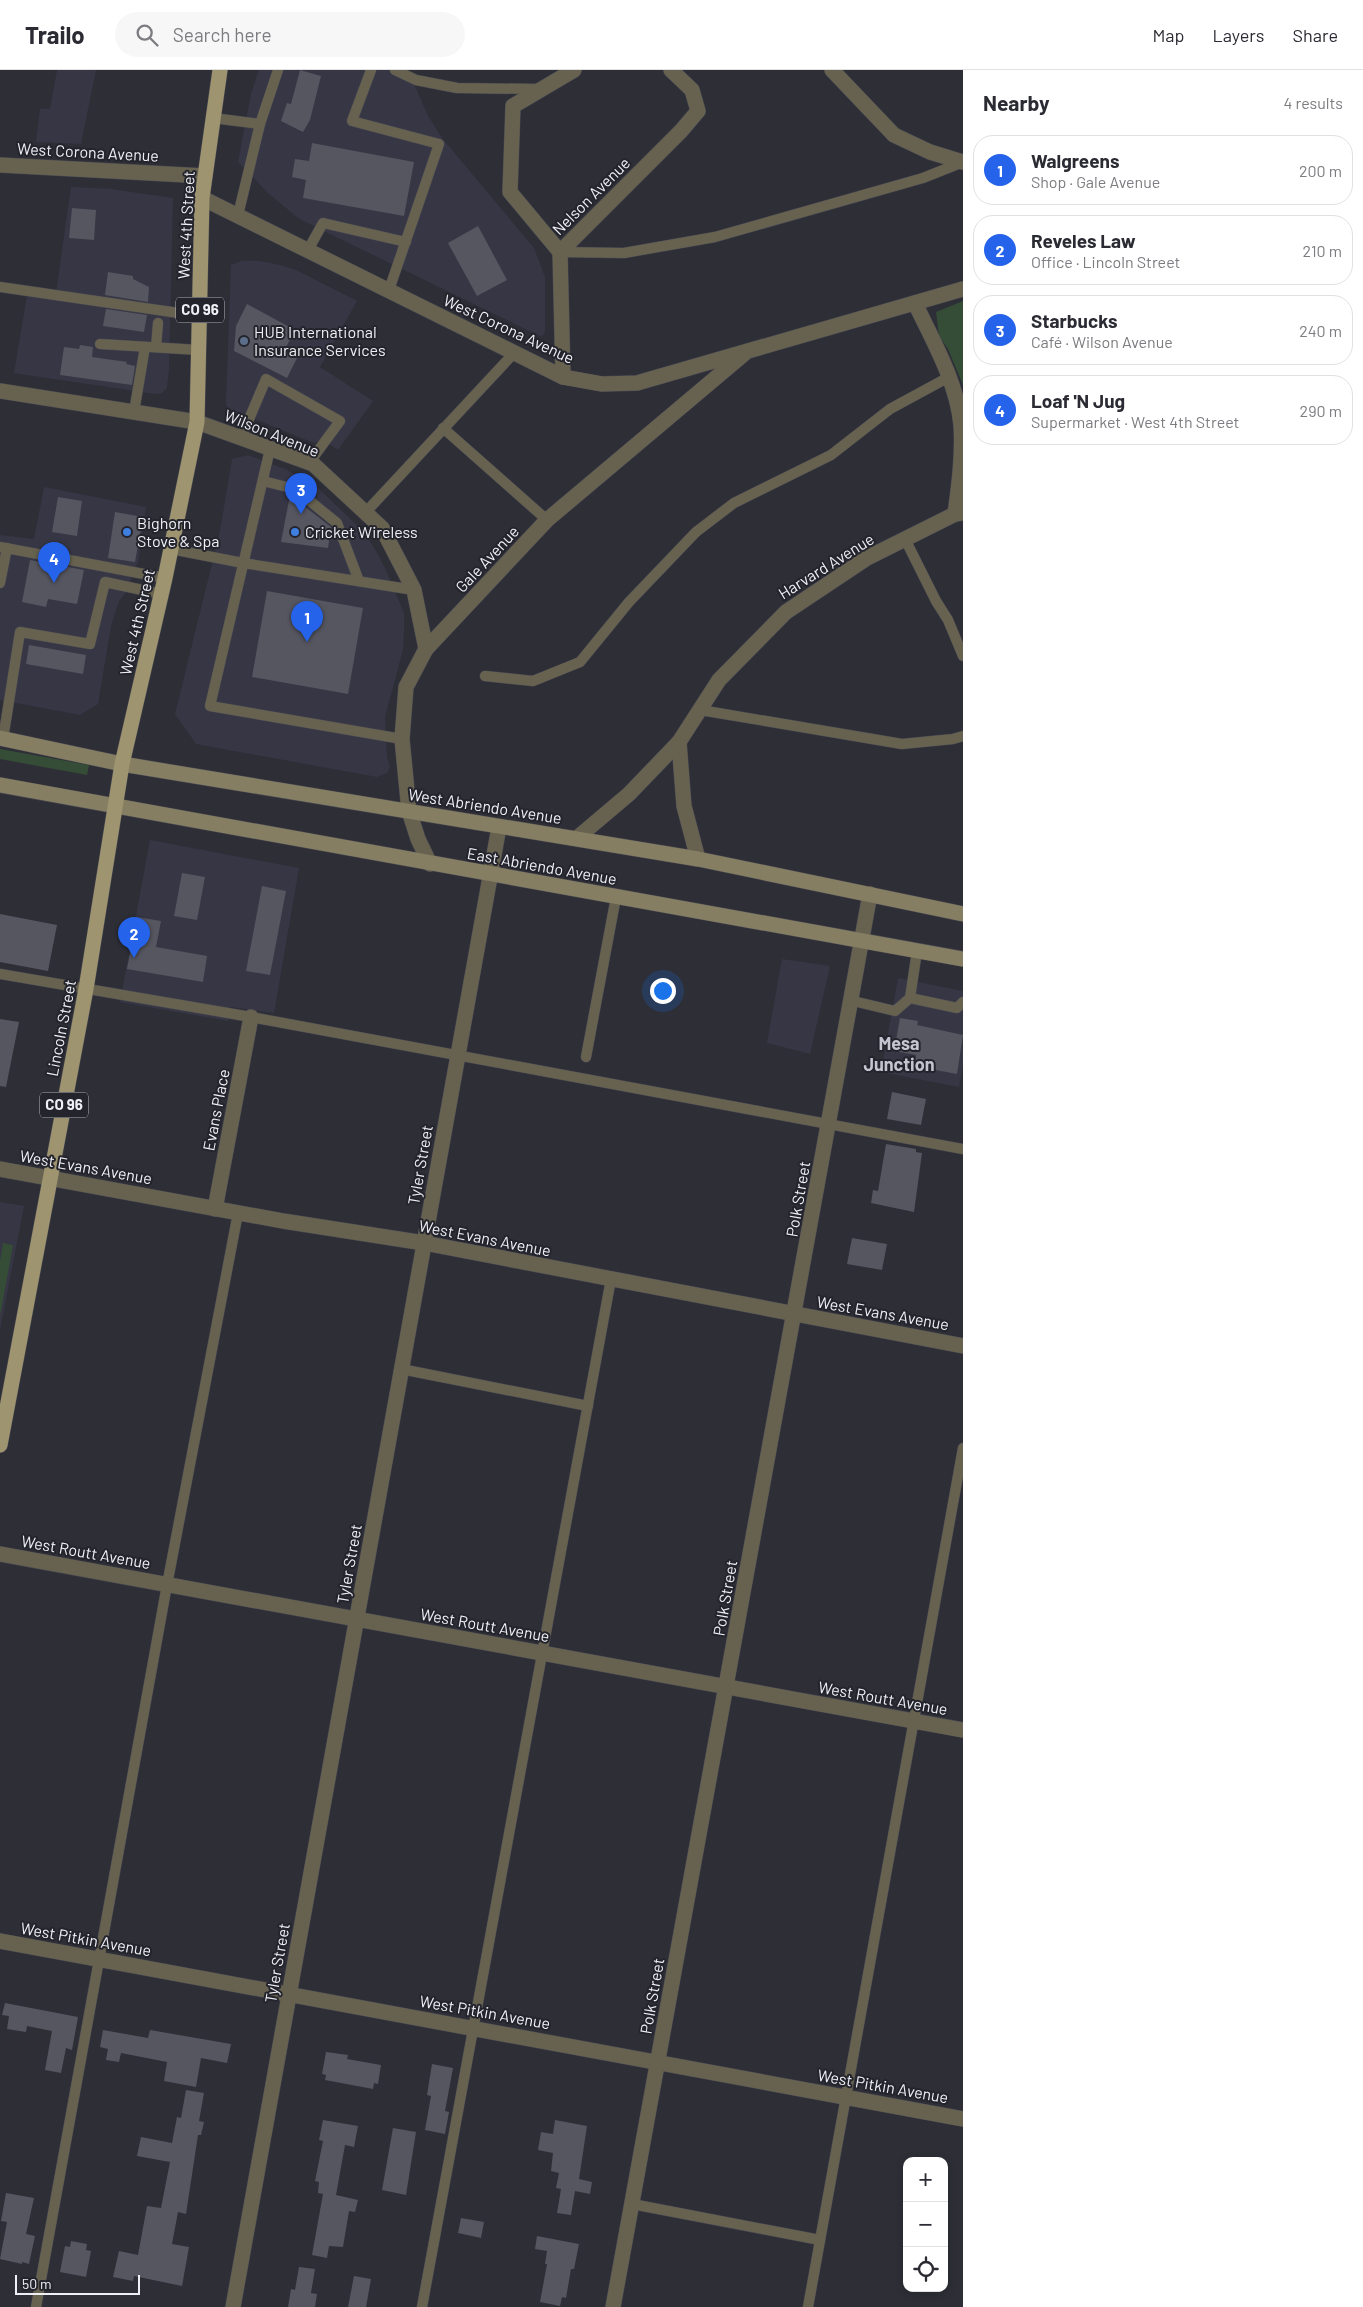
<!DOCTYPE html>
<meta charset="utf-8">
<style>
:root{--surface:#fff;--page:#f7f7f7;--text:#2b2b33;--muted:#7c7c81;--line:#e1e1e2;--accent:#2563eb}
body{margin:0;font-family:Barlow,sans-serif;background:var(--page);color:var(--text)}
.controls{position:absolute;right:15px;bottom:15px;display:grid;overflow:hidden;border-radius:10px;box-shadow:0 2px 8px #0003}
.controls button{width:45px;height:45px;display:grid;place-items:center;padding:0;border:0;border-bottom:1px solid var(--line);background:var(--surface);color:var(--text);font:25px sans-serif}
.scale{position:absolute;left:15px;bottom:12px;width:125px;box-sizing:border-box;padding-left:5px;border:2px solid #efeff5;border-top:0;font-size:14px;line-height:18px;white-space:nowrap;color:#efeff5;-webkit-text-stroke:4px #24242d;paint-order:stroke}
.you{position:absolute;left:662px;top:920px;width:18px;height:18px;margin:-12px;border:4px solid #fff;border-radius:50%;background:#1a73e8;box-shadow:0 0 0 8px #1a73e833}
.badge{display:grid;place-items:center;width:32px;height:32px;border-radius:50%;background:var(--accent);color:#fff;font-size:16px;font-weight:700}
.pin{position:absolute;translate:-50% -41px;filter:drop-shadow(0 1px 2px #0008)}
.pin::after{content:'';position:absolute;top:26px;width:18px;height:15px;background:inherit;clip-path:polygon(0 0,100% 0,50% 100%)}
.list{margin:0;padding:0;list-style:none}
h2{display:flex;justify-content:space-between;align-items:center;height:65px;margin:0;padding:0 20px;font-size:21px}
h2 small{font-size:16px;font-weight:400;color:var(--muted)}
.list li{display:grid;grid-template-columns:32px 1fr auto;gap:15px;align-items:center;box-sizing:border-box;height:70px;margin:0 10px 10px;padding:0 10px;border:1px solid var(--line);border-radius:20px}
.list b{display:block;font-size:19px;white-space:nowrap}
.list p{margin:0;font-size:16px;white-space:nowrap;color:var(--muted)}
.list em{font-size:16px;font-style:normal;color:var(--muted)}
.icon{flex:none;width:28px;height:28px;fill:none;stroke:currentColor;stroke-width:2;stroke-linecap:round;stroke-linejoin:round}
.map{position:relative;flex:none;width:963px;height:2237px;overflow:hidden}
header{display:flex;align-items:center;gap:30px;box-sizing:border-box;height:70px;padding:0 25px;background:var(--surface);border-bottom:1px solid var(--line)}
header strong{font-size:24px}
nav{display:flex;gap:28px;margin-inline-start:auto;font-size:18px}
.search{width:350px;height:45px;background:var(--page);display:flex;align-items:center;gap:12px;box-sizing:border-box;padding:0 18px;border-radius:28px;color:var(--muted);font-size:19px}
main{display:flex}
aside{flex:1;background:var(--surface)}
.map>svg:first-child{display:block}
.built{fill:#363645}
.green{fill:#354d37}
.building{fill:#555660}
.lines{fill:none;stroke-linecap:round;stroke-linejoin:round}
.lane-casing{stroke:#494952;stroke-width:11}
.street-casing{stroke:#494952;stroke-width:16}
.secondary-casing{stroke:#494952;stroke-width:16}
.primary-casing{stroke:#494952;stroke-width:16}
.lane{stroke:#676250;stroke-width:10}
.street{stroke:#676250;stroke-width:15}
.secondary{stroke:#867e62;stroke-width:15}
.primary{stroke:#9e946f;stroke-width:15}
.service-dot{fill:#5c6f8a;stroke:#24242d;stroke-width:2}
.shop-dot{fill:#3f7fe0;stroke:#24242d;stroke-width:2}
.labels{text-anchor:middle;stroke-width:4;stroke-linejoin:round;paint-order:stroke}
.shield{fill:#24242d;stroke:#b2b2b9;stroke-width:1}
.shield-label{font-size:15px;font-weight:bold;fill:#efeff5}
.street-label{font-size:16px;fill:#efeff5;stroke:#24242d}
.poi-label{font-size:16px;fill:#efeff5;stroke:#24242d;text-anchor:start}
.neighbourhood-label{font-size:18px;font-weight:bold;fill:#c4c5d1;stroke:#24242d}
</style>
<header>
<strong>Trailo</strong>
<div class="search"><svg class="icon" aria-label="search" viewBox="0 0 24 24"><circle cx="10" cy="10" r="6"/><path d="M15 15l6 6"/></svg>Search here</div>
<nav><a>Map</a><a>Layers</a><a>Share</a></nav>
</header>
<main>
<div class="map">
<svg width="963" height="2237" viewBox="0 0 963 2237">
<rect width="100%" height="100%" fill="#2e2e37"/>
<g class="built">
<polygon points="57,0 96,0 81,74 36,72 40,39 50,39"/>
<polygon points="259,0 408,0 428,46 442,68 534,178 545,207 545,262 542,267 328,163 298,148 268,123 238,92 251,24"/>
<polygon points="71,117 111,119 173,128 169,298 167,318 162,323 155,324 14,303 27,226 55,230"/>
<polygon points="242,191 260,191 280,195 296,200 357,231 320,297 373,331 338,380 323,370 314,373 227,338 226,333 231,195"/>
<polygon points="248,385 285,399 318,418 362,460 375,479 385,498 404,543 404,559 403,580 385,647 387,688 390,697 387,703 377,707 196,674 175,644 220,461 232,389"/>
<polygon points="44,417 146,437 138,492 126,522 119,531 111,556 98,634 80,645 0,630 0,465 34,469"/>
<polygon points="150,770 299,798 274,943 230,937 228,951 120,932"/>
<polygon points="782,889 830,896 810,984 767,973"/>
<polygon points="898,908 963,921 963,996 959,1017 881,1002"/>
<polygon points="0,1132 24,1136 0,1260"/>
</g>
<g class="green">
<polygon points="963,231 963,315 948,279 939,266 936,242"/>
<polygon points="0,679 89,695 87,705 0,689"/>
<polygon points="3,1173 13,1175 0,1246 0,1191"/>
</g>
<g class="building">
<polygon points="300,0 321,6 310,50 303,62 281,51 287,33 291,34"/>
<polygon points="312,73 414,92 404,146 303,128 306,110 292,107 295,89 309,91"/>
<polygon points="72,138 96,140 94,170 69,168"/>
<polygon points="478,156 507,210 477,226 448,173"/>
<polygon points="108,202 133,206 133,209 149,217 148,232 105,225"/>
<polygon points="247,234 295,260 284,281 297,288 287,308 234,281 236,256"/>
<polygon points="106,239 147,245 144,262 103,256"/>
<polygon points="80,275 93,277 92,287 127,292 126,294 135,296 132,315 60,305 64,277 79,279"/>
<polygon points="290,425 331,457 328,478 281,472"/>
<polygon points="58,427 82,431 77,466 52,462"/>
<polygon points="115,442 143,447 135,492 108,488"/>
<polygon points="30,490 84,500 77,534 48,529 46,537 22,532"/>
<polygon points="267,521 363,538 348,624 252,607"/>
<polygon points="29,575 86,585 83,604 26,594"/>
<polygon points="182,803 205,807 197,850 174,846"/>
<polygon points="262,816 286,821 270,905 246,901"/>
<polygon points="0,844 57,855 48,901 0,892"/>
<polygon points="137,847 161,851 156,877 207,886 203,912 127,899"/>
<polygon points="900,948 918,951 917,955 963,965 957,1004 914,996 916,985 894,981"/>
<polygon points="0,949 19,952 6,1017 0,1016"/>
<polygon points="892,1022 926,1029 921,1055 887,1049"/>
<polygon points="886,1074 916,1079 916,1082 922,1083 914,1142 871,1133 873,1120 878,1121"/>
<polygon points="852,1168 887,1174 882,1200 847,1194"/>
<polygon points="5,1933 78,1947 72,1980 66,1978 61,2003 45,2000 52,1961 27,1956 26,1962 7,1959 9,1946 2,1945"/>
<polygon points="103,1960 148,1968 150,1960 231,1974 227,1993 201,1988 196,2017 164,2011 167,1992 121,1983 119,1992 106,1990 108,1979 100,1977"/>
<polygon points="326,1982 348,1985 347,1989 381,1995 378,2014 374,2013 373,2019 325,2010 326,2005 322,2004"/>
<polygon points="432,1994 453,1998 445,2041 449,2042 445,2064 425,2060 431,2026 427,2025"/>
<polygon points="186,2020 204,2023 199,2051 204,2052 201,2065 198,2065 186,2144 178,2142 172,2174 189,2177 182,2216 134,2206 133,2211 113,2207 119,2181 138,2185 147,2136 161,2138 170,2092 137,2086 141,2067 172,2073 177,2047 181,2048"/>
<polygon points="323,2050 358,2056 354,2077 345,2075 336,2125 358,2130 355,2142 349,2141 343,2177 329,2176 327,2188 312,2185 323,2124 318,2123 319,2112 315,2111 323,2071 319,2070"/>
<polygon points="555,2050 587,2056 579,2109 592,2112 590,2124 575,2121 571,2145 557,2143 561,2119 556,2118 559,2103 551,2101 553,2083 538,2080 541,2062 553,2064"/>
<polygon points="393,2058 416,2062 406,2125 382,2120"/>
<polygon points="6,2123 34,2128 26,2164 35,2166 29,2194 22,2192 22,2194 0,2189 7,2152 1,2151"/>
<polygon points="461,2148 484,2152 481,2168 458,2163"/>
<polygon points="537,2166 579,2174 574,2199 571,2199 566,2228 562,2227 560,2236 540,2232 547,2194 545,2194 547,2181 535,2179"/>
<polygon points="71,2171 87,2174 86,2180 91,2181 86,2207 60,2202 65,2176 70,2177"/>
<polygon points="299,2197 315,2199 311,2223 317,2224 315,2237 288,2237 291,2219 295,2220"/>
<polygon points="354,2206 371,2209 366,2237 348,2237"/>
</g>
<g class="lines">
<defs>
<g id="lane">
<polyline points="371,0 352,51 439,74 389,220"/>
<polyline points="395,0 416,10 457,18 539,19"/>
<polyline points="213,48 260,54 238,145"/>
<polyline points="260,54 278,0"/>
<polyline points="308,180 323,153 406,172"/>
<polyline points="560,182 624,183 715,167 923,108 963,92"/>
<polyline points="0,217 199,246"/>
<polyline points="100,274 199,280"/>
<polyline points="156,277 158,253"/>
<polyline points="134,342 145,277"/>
<polyline points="443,358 547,450"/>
<polyline points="241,368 266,309 340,351 309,393"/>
<polyline points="270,379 210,636 402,669"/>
<polyline points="263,411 295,419 337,453 359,511"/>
<polyline points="365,443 515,282"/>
<polyline points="905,469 936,531 948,550 963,586"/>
<polyline points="0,477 165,508"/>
<polyline points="171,479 243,493 414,520"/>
<polyline points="0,513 7,478"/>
<polyline points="485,606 533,611 580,592 629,532 696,462 734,433 831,385 890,339 949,307"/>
<polyline points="700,640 902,674 953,669 963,666"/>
<polyline points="3,669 20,562 90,574 105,512 161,524"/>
<polyline points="0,904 251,947 963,1079"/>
<polyline points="910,928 917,881"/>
<polyline points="853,931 895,941 910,928 957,938 963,932"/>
<polyline points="586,987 616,827"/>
<polyline points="401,1299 588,1336"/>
<polyline points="632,2134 820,2170"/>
<polyline points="36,2237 167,1515 238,1143"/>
<polyline points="422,2237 611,1209"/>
<polyline points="808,2237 963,1378"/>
</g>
<g id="street">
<polyline points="832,0 894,65 930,82 963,92"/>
<polyline points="0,95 205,106"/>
<polyline points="202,128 563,307 602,314 637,313 963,219"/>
<polyline points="560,182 510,122 513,36 574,0"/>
<path d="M 915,233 C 933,271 957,312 961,355 C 963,384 959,415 955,444"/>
<polyline points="563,307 560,182 681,61 698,41 692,20 671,0"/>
<polyline points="0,321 197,352 313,394 382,458 414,520 426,579"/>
<polyline points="679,672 684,736 698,789"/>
<polyline points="577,768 629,724 679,672 719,610 786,542 867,488 955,444 963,443"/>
<polyline points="430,794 418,769 409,741 402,669 406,617 426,579 547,450 744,284"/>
<polyline points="0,1099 283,1151 424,1173 963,1276"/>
<polyline points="215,1139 251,947"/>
<polyline points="0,1484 963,1660"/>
<polyline points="0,1871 963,2049"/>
<polyline points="233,2237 499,757"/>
<polyline points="613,2237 870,824"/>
</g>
<g id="secondary">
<polyline points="0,668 122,694 698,789 963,844"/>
<polyline points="0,715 963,889"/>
</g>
<polyline id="primary" points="0,1375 86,919 122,694 165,508 197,352 202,128 220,0"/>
</defs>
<use href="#lane" class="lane-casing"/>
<use href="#street" class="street-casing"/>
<use href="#secondary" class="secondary-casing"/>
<use href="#primary" class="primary-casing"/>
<use href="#lane" class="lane"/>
<use href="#street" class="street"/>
<use href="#secondary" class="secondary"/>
<use href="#primary" class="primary"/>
</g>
<circle class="service-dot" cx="244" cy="271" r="5"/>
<g class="shop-dot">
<circle cx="127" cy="462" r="5"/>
<circle cx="295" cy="462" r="5"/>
</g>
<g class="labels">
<g class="shield">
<rect x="176" y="227.5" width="48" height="25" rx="4"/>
<rect x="40" y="1022.5" width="48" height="25" rx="4"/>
</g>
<g class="shield-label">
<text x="200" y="245">CO 96</text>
<text x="64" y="1040">CO 96</text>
</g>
<g class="street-label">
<text transform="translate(88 82) rotate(3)" y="6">West Corona Avenue</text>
<text transform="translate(591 126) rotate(-45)" y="6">Nelson Avenue</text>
<text transform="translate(186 155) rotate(-87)" y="6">West 4th Street</text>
<text transform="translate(509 259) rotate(25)" y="6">West Corona Avenue</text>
<text transform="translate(272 363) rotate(22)" y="6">Wilson Avenue</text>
<text transform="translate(487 489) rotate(-47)" y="6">Gale Avenue</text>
<text transform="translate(826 496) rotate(-32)" y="6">Harvard Avenue</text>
<text transform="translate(137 552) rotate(-77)" y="6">West 4th Street</text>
<text transform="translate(485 736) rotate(9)" y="6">West Abriendo Avenue</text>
<text transform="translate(542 796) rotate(10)" y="6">East Abriendo Avenue</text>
<text transform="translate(61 958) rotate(-79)" y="6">Lincoln Street</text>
<text transform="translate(216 1040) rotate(-79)" y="6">Evans Place</text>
<text transform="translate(420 1095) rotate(-80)" y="6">Tyler Street</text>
<text transform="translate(86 1097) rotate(10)" y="6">West Evans Avenue</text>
<text transform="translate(798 1129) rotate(-80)" y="6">Polk Street</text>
<text transform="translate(485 1168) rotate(11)" y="6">West Evans Avenue</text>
<text transform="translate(883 1243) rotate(10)" y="6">West Evans Avenue</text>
<text transform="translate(86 1482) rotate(10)" y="6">West Routt Avenue</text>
<text transform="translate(349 1494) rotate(-80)" y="6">Tyler Street</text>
<text transform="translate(725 1528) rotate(-80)" y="6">Polk Street</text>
<text transform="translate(485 1555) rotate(10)" y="6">West Routt Avenue</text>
<text transform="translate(883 1628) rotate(10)" y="6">West Routt Avenue</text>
<text transform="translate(86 1869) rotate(10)" y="6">West Pitkin Avenue</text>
<text transform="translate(277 1893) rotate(-80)" y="6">Tyler Street</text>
<text transform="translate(652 1926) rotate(-80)" y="6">Polk Street</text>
<text transform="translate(485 1942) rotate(10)" y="6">West Pitkin Avenue</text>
<text transform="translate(883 2016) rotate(10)" y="6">West Pitkin Avenue</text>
</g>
<g class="poi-label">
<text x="254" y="268">HUB International<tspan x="254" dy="18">Insurance Services</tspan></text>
<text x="137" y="459">Bighorn<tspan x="137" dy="18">Stove &amp; Spa</tspan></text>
<text x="305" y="468">Cricket Wireless</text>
</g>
<g class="neighbourhood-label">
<text x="899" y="980">Mesa<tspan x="899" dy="21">Junction</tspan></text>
</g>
</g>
</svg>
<div class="controls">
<button>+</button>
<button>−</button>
<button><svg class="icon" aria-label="locate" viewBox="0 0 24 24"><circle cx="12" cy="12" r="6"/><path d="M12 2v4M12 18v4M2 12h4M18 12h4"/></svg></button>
</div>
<div class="scale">50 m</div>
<div class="you"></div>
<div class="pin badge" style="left:307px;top:572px">1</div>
<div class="pin badge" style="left:134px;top:888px">2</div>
<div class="pin badge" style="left:301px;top:444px">3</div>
<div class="pin badge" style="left:54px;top:513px">4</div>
</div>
<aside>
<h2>Nearby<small>4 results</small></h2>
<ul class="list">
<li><span class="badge">1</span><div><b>Walgreens</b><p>Shop · Gale Avenue</p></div><em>200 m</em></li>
<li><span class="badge">2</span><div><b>Reveles Law</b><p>Office · Lincoln Street</p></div><em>210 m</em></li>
<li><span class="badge">3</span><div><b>Starbucks</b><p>Café · Wilson Avenue</p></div><em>240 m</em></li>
<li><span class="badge">4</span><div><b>Loaf 'N Jug</b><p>Supermarket · West 4th Street</p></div><em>290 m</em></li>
</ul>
</aside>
</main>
